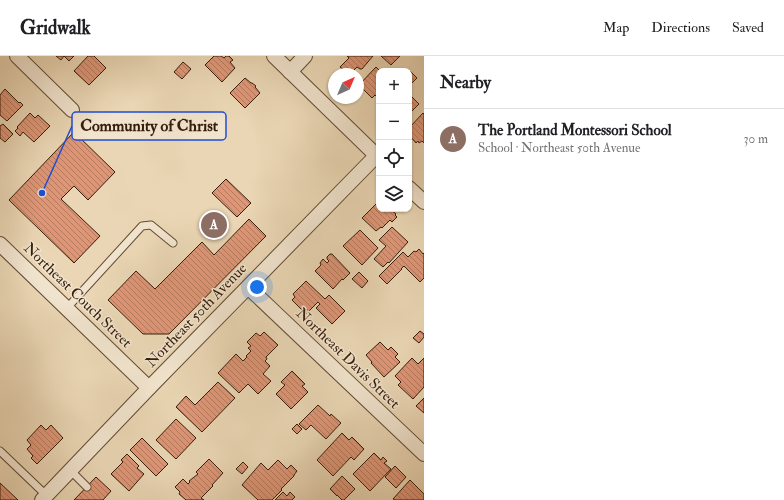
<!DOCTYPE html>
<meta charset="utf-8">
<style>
:root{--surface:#fff;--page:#f6f6f6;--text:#202124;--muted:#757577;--line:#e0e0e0;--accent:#7c3aed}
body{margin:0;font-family:"IM FELL Double Pica",serif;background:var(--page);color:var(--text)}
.controls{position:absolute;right:12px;top:12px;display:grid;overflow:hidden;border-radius:8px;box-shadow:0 1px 3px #0004}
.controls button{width:36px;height:36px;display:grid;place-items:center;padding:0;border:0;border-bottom:1px solid var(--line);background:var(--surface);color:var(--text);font:20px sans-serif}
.compass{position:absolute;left:328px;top:12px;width:36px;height:36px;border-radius:50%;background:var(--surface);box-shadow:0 1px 3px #0004;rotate:44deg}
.you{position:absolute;left:257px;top:231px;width:14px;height:14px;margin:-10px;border:3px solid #fff;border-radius:50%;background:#1a73e8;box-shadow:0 0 0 6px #1a73e833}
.badge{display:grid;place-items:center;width:26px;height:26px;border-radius:50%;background:var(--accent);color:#fff;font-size:13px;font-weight:700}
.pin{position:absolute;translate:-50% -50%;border:2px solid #fff;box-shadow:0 1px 4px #0006}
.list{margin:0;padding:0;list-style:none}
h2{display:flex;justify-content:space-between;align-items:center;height:52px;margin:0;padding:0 16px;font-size:17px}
h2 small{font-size:13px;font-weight:400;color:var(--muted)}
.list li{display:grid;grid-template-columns:26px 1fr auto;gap:12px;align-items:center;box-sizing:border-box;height:60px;padding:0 16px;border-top:1px solid var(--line)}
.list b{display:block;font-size:15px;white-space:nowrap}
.list p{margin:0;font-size:13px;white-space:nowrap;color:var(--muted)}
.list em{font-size:13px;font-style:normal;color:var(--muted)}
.icon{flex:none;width:22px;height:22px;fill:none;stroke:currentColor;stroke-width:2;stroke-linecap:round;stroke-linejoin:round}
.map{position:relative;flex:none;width:424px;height:444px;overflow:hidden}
header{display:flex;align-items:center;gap:24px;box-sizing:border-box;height:56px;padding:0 20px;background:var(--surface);border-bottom:1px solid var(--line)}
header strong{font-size:19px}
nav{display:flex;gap:22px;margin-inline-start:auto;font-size:14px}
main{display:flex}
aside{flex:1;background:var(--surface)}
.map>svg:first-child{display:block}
.building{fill:url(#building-back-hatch);stroke:#361c0a}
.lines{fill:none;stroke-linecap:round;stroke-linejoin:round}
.service-casing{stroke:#634a34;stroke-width:9}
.minor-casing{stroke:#634a34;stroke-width:16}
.service{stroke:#f1e4ce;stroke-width:7}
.minor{stroke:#f1e4ce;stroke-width:14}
.labels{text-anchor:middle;stroke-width:3;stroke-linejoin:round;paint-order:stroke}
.street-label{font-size:15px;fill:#361c0a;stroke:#f1e4ce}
.leader{fill:none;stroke:#1d4ed8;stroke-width:1.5}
.callout-dot{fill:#1d4ed8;stroke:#f1e4ce;stroke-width:1.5}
.callout{fill:#f1e4ce;stroke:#1d4ed8;stroke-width:1.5}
.callout-label{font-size:16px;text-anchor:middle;font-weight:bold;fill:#361c0a}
</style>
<header>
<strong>Gridwalk</strong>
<nav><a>Map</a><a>Directions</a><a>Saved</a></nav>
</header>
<main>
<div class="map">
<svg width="424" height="444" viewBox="0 0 424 444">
<defs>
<pattern id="building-back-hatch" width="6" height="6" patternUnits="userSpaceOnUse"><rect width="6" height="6" fill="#df9676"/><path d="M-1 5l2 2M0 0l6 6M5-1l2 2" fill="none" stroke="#b67a5f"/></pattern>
</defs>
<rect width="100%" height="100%" fill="#ead6b4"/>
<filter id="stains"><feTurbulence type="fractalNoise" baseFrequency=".005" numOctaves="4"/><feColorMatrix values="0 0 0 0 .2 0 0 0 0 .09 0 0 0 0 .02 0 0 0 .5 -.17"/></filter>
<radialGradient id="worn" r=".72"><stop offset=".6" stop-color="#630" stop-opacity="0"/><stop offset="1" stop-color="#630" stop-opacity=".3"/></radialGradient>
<g class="building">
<polygon points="56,0 74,0 69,5 64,0 61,4"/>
<polygon points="88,0 94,0 106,12 89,29 74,15"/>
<polygon points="214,0 221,0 224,2 226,0 229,0 233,4 230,6 235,12 222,26 205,9"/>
<polygon points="347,0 373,0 362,13 360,13 357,11 350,18 348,18 340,11 349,2"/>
<polygon points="381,0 400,0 391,9"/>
<polygon points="183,6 191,13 182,23 174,16"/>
<polygon points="376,11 380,15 379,15 379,41 378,42 375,39 372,42 359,29"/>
<polygon points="410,15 417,22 409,30 409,17"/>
<polygon points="245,22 251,27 252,27 256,30 255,31 260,37 245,52 230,37"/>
<polygon points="5,33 19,47 20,46 23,49 7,65 0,59 0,39"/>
<polygon points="409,38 419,48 409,58"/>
<polygon points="30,57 35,62 38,59 50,70 34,86 23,76 20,80 15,75 18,72 17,71"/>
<polygon points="423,57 424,58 424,87 422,85 419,87 418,85 416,87 409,79 409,72"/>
<polygon points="3,68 13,78 5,86 0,82 0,70"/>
<polygon points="74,76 115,116 88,144 74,130 61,143 100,180 74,207 9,144"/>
<polygon points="226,123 251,147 237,161 212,137"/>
<polygon points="379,145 379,153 390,153 396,158 395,159 397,161 392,166 390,164 382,172 381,171 376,175 362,162"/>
<polygon points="249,163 266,180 169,278 143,278 108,244 136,215 155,233 202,186 214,199"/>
<polygon points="392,171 408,186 389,207 388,206 383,211 374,203 386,190 379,184"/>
<polygon points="360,174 378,192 362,209 343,190"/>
<polygon points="419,193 423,198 424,197 424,222 420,226 404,210 401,213 402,213 387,228 379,220 403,196 408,201 414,195 416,196"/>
<polygon points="330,198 332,198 350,217 343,224 342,223 333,233 315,215 321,209 320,207 323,203 327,207 329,205 327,203 327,201"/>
<polygon points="359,216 368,225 362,232 352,223"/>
<polygon points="306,225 325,243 329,239 345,255 332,268 316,252 320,248 318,246 306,258 292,244 295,241 293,238"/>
<polygon points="420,275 424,278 424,281 419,287 413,282"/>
<polygon points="264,276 278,289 266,301 267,303 265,305 270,310 263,318 271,325 258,338 248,328 239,337 218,317 236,298 243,305 247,301 246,300 251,295 248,292 251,290 247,286 256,277 260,280"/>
<polygon points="380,286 388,294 391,291 398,298 395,301 400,306 384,321 371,307 372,306 366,299"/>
<polygon points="412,302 418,308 424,302 424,331 413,343 398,329 401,326 395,320"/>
<polygon points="292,315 305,328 302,330 308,336 291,353 276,338 285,329 281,326"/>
<polygon points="218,326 235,342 202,376 176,351 186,340 195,349"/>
<polygon points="424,342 424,357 416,350"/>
<polygon points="318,349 330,360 331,358 341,367 326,383 311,369 306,374 299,368"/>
<polygon points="176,363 196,382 176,403 156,384"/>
<polygon points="297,368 302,373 297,378 292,373"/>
<polygon points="41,369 46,374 51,369 63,382 37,408 31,402 33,400 27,393 31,389 27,384"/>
<polygon points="342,377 349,384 352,381 364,393 354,404 351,401 333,420 317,404"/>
<polygon points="142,382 168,408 156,420 130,394"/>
<polygon points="374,397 381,404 383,401 387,405 384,407 391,413 370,435 353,418"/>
<polygon points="127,398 139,410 137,412 144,418 129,435 111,418 123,406 121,404"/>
<polygon points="209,403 223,417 212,429 213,430 201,442 204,444 186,444 179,438 180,436 175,431 183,423 188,428 190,426 189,425 198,418 196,416"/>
<polygon points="278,404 287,413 291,409 297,415 294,419 294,420 281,433 282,434 272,444 258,444 242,429 261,407 268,414"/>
<polygon points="243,406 248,411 242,418 236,413"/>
<polygon points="395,410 406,421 396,432 385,421"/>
<polygon points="342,420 355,433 344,444 342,444 337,439 337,440 330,433"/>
<polygon points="96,421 111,435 103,444 74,444"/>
<polygon points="410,424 424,438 424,444 395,444 393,443"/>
<polygon points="0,427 18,444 0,444"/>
<polygon points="283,436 287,440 290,436 295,441 292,444 275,444"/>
</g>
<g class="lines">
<defs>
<g id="service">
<polyline points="67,252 142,170 151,169 173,187"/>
<polyline points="0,395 46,439"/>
<polyline points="70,414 87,431"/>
</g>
<g id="minor">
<polyline points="17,0 72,54"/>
<polyline points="274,0 379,102"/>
<polyline points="290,16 305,0"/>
<polyline points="409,132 424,146"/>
<polyline points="0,188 149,332"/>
<polyline points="248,231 424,398"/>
<polyline points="42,444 149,332 376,100"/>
</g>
</defs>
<use href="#service" class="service-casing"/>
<use href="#minor" class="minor-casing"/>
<use href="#service" class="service"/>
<use href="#minor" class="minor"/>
</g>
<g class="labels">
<g class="street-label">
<text transform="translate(78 239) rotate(44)" y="5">Northeast Couch Street</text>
<text transform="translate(196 259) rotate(-46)" y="5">Northeast 50th Avenue</text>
<text transform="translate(348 302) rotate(44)" y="5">Northeast Davis Street</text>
</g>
</g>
<path class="leader" d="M42 137L72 70"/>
<circle class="callout-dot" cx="42" cy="137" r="4"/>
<rect class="callout" x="72" y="56" width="154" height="28" rx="4"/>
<g class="callout-label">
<text x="149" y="75">Community of Christ</text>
</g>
<rect width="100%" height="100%" filter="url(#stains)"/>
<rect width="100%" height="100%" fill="url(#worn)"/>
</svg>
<div class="controls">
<button>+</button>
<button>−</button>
<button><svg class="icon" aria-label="locate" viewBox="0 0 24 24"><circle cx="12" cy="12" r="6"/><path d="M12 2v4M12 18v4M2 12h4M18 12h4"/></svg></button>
<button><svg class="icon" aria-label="layers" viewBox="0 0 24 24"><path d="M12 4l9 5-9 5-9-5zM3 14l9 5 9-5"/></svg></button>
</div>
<svg class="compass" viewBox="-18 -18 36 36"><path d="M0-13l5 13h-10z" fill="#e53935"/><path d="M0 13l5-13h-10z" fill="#757577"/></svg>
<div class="you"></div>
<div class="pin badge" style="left:214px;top:169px;background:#8d6e63">A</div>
</div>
<aside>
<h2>Nearby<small></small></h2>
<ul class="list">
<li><span class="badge" style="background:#8d6e63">A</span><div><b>The Portland Montessori School</b><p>School · Northeast 50th Avenue</p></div><em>30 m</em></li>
</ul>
</aside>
</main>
